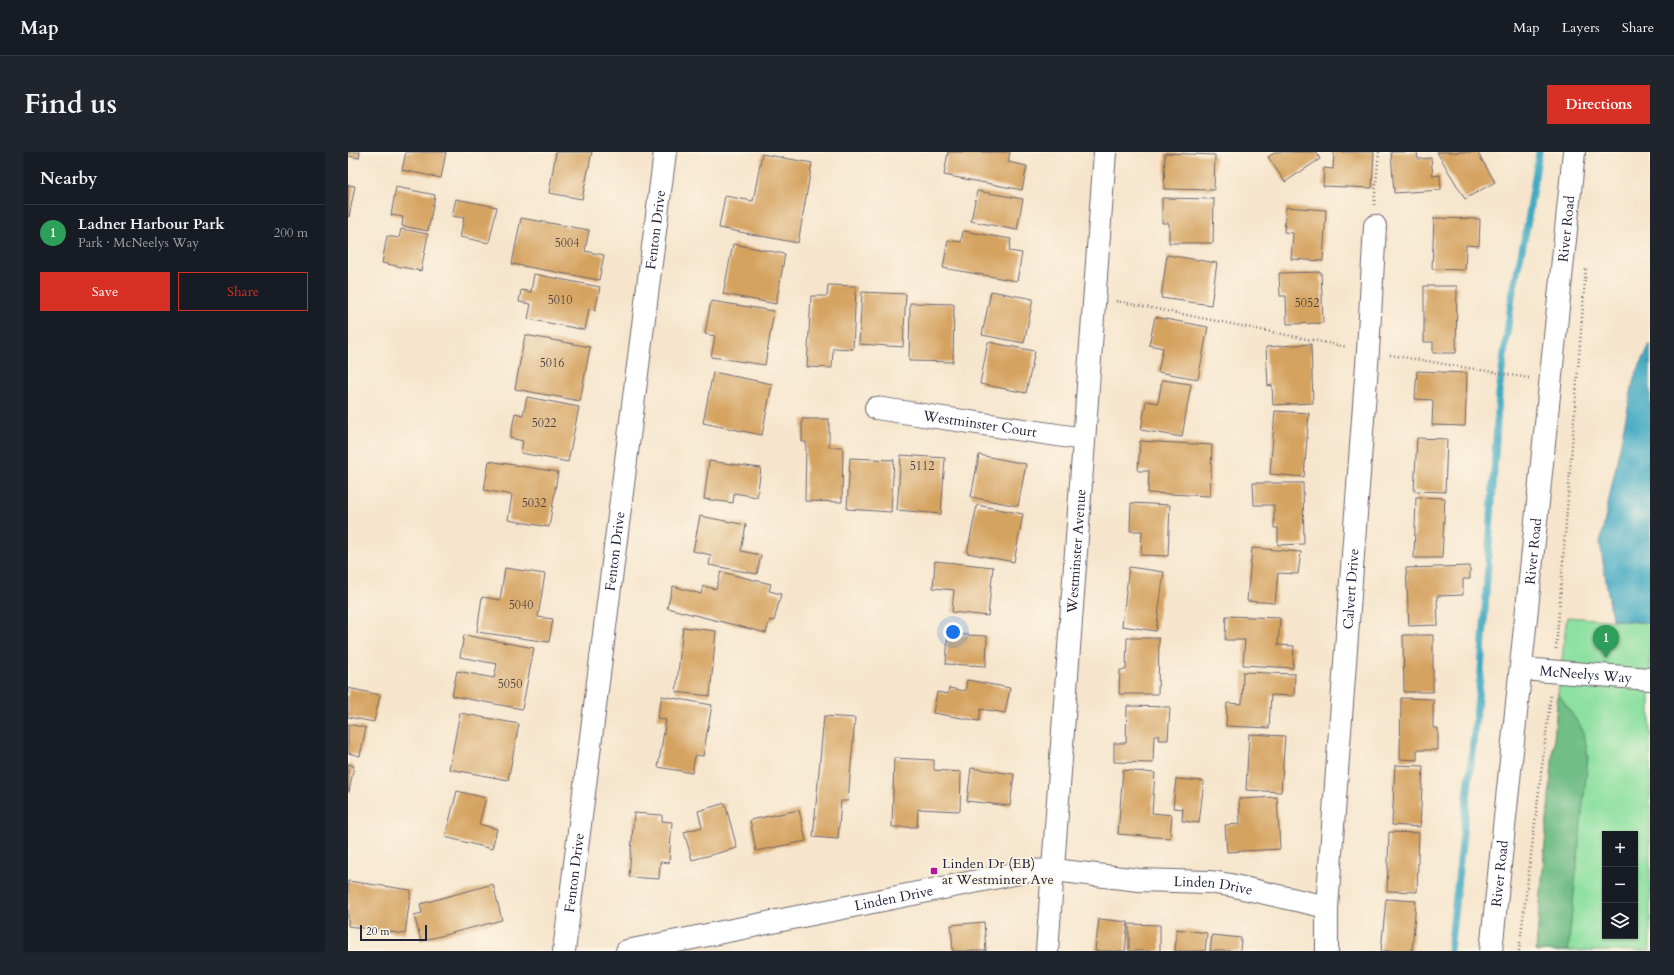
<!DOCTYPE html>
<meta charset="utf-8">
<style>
:root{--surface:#171b24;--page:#20242c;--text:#f1f3f6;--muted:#9ea1a6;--line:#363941;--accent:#d93025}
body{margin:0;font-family:Cardo,serif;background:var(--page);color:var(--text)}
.controls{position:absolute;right:12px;bottom:12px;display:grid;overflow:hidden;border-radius:0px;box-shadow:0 1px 3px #0004}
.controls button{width:36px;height:36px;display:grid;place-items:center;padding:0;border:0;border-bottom:1px solid var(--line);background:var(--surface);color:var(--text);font:20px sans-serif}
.scale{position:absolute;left:12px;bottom:10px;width:67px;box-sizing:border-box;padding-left:4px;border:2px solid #22223b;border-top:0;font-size:11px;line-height:14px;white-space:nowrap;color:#22223b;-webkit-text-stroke:3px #fcf5e5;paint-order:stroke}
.you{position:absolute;left:605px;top:480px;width:14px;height:14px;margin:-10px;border:3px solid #fff;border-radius:50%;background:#1a73e8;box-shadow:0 0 0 6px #1a73e833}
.badge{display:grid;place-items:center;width:26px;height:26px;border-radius:50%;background:var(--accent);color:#fff;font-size:13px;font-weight:700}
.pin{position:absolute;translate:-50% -33px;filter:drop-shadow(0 1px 2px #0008)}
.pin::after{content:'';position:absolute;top:21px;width:14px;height:12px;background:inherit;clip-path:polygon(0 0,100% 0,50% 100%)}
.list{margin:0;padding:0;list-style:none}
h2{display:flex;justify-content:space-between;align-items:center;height:52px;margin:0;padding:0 16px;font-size:17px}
h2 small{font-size:13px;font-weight:400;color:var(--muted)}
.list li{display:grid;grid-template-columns:26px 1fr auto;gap:12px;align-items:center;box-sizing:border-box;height:56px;padding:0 16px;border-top:1px solid var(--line)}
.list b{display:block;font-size:15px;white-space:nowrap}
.list p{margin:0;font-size:13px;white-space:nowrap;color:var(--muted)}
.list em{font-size:13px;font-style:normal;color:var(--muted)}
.actions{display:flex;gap:8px;padding:12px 16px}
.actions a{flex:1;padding:9px 0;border:1px solid var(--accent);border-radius:0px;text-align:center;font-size:14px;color:var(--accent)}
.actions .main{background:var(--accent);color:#fff}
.icon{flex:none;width:22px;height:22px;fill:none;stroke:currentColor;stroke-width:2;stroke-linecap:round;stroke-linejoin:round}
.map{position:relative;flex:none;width:1302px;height:799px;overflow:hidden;border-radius:0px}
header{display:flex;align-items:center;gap:24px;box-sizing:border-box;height:56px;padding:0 20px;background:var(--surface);border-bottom:1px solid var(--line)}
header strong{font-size:19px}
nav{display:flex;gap:22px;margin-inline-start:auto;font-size:14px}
.intro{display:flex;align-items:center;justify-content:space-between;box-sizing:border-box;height:96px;padding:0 24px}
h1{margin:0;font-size:28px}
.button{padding:10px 18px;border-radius:0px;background:var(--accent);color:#fff;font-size:14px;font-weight:700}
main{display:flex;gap:24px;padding:0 24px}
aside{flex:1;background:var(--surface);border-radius:0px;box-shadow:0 1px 3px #0004}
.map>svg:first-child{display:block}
.green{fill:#8de0a1;stroke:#58816e;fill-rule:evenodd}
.forest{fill:#72be87;stroke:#4a7061}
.water{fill:#43aac3;stroke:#32667f}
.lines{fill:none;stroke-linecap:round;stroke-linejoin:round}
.stream{stroke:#43aac3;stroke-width:7}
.building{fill:#d5a360}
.minor-casing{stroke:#6c666e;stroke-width:24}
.path{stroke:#6c666e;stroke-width:2.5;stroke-dasharray:1 3;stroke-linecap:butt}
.minor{stroke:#fff;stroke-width:22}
.poi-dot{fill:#b5179e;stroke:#fcf5e5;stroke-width:1.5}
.labels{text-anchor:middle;stroke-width:3.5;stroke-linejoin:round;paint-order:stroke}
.number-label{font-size:12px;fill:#4f4244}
.street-label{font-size:14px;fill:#22223b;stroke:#fcf5e5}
.poi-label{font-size:14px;fill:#22223b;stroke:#fcf5e5;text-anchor:start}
</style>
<header>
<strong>Map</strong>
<nav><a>Map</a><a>Layers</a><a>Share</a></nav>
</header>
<div class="intro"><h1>Find us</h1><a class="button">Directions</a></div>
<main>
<aside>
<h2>Nearby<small></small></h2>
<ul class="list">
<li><span class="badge" style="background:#2e9e5b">1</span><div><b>Ladner Harbour Park</b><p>Park · McNeelys Way</p></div><em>200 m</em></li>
</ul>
<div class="actions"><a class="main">Save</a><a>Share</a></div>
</aside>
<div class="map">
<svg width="1302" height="799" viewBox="0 0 1302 799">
<rect width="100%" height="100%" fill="#fcf5e5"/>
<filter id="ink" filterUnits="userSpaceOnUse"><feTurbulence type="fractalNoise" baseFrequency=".025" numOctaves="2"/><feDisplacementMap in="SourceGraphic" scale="8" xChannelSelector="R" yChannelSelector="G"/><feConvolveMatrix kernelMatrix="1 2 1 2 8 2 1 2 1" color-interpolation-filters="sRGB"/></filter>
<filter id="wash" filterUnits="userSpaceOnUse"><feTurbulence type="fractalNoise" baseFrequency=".012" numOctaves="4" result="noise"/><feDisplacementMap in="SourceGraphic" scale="16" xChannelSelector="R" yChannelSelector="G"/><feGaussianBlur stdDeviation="0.9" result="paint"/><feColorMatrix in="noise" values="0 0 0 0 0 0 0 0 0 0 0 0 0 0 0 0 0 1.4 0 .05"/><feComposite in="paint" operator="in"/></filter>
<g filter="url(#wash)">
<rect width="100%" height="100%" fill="#f6e5cc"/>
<path class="green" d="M 1219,465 L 1302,471 L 1302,799 L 1188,799 L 1210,541 ZM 1257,682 L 1287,682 L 1287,784 L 1257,784 Z"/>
<polygon class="forest" points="1210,541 1236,580 1240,605 1220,799 1188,799"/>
<polygon class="water" points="1302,192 1302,471 1264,467 1252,391 1286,226"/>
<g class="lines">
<polyline class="stream" points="1102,799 1133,519 1151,241 1164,144 1179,74 1191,0"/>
</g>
<g id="blocks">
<g class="building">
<polygon points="0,0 12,0 11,6 0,4"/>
<polygon points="58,0 98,0 93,26 54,18"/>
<polygon points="208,0 244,0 234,47 201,41"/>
<polygon points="600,0 662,0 660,10 679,14 674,38 596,23"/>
<polygon points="928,0 968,0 972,7 937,30 920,5"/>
<polygon points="986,0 1026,0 1024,36 975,34 976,16 985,17"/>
<polygon points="1043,0 1069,0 1070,7 1083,6 1085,24 1092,23 1093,38 1046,41"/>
<polygon points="1089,0 1129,0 1147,30 1117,47"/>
<polygon points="817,1 867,3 866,38 816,37"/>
<polygon points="414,2 464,11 450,91 371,76 377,44 405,49"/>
<polygon points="0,33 7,34 1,65 0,65"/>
<polygon points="48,35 87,43 80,79 54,74 55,65 43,63"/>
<polygon points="629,39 675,47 669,78 623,69"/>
<polygon points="814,46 866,47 865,91 821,91 821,71 814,71"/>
<polygon points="108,47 149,55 141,91 112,85 116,66 104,64"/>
<polygon points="938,55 978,58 975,109 943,107 945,81 936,80"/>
<polygon points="173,66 241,78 237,99 256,103 251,128 164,112"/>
<polygon points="1086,66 1132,67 1131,94 1118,93 1117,118 1084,117"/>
<polygon points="53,77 80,82 73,119 34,111 39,84 51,86"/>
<polygon points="615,79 663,87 661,99 674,101 669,129 595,116 600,88 613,90"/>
<polygon points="385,92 437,102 428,152 375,142"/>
<polygon points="819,103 869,111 863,153 813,146"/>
<polygon points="973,120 975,171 939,172 938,144 932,144 931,121"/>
<polygon points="186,122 252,135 247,159 241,157 237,178 180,167 183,152 171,150 173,138 183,140"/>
<polygon points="480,133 508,134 505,197 485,196 484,216 459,215 463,144 479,144"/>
<polygon points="1076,134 1109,134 1108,201 1085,201 1085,190 1076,190"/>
<polygon points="643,139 685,147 676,191 634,183"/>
<polygon points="514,140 558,142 555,195 511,192"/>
<polygon points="363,149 426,159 417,213 363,205 367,184 357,182"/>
<polygon points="562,151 606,152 605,210 561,209"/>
<polygon points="807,165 860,175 850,227 810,220 815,196 801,193"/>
<polygon points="177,183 242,195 232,249 167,237"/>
<polygon points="640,190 687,199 678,241 632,232"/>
<polygon points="963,192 965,251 925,253 924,233 920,234 918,195"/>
<polygon points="1069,219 1119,221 1117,274 1084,273 1085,248 1067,247"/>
<polygon points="365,220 424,232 414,283 355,271"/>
<polygon points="814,228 843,232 834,285 793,278 798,249 810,251"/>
<polygon points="179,245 231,255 220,310 173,301 175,289 162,286 167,261 175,263"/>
<polygon points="927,259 961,261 956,325 922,322"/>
<polygon points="454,267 481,267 481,295 495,295 494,350 457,349 458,290 454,290"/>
<polygon points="1069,286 1099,287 1097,340 1066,339"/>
<polygon points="792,289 864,293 862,344 800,341 801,319 790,319"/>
<polygon points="553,303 597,306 593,362 549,358"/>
<polygon points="631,303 678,312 670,354 623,345"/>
<polygon points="502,306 546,308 543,360 499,357"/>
<polygon points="141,309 210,320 201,375 160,368 164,343 136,338"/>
<polygon points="361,309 413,316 409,345 386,341 385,351 356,347"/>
<polygon points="905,331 955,331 956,392 930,393 930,376 926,376 926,353 906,353"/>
<polygon points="1068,345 1097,346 1094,406 1066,406"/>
<polygon points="783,351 822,353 820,404 793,403 794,379 782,379"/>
<polygon points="629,353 675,362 666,410 619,401"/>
<polygon points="352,364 398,373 393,399 413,403 409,422 361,413 363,403 345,399"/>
<polygon points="904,396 953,400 950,422 930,421 927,451 899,449"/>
<polygon points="587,409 645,415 640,464 604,460 606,438 585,436"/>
<polygon points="1122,414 1122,427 1115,427 1115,443 1089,444 1090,473 1061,474 1058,416"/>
<polygon points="781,415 816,420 808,479 774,474"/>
<polygon points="157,416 197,422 190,465 205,467 201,490 129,480 134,445 152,448"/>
<polygon points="373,420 423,432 421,439 433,442 426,469 422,468 418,481 319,456 325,434 353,442 355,434 368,437"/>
<polygon points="878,464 932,466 930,493 946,494 945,516 895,513 897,488 877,488"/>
<polygon points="335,475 368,479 362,544 328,540"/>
<polygon points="600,482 639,484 638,514 598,512"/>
<polygon points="116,483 186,496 174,557 104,544 109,519 146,526 149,512 112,505"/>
<polygon points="1055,483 1085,483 1085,540 1056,540"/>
<polygon points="779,486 811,486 810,542 771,542 772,518 778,518"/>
<polygon points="895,520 947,522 946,544 923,543 921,576 878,574 879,551 894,552"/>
<polygon points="619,528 662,536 657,561 633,557 631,569 585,561 589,540 600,542 601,536 617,539"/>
<polygon points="0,536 32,543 26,570 0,565"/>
<polygon points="314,544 364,553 355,604 347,603 344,621 310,615 318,568 309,566"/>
<polygon points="1053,546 1085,547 1085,576 1090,576 1090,598 1069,598 1069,608 1052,607"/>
<polygon points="779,554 822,555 820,588 810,588 811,583 806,583 805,611 766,610 766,591 778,591"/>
<polygon points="112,561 171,572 160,628 101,617"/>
<polygon points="476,564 507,566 500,649 493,649 490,687 465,685"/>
<polygon points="0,572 18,576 12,604 0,601"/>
<polygon points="901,582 937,584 933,640 898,638"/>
<polygon points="546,606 586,608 586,618 613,620 612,659 570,657 569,675 544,675"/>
<polygon points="0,612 6,614 1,640 0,640"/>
<polygon points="1047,613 1075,614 1072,675 1044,673"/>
<polygon points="623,616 666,622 662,654 619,649"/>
<polygon points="775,618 807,621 804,661 824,663 822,686 770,682"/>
<polygon points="828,627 856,629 851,671 834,669 835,657 825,656"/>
<polygon points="109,639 138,646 131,672 149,677 144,697 97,685"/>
<polygon points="929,645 932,697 879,700 877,673 892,672 891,647"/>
<polygon points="377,651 389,696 344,708 336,680 354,675 350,659"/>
<polygon points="451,658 458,689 408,699 402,668"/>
<polygon points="286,661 314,663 314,669 324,670 321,711 312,710 311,727 281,725"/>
<polygon points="1041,680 1071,681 1069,740 1039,739"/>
<polygon points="0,729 63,738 57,782 0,774"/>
<polygon points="145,732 154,768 73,789 66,763 74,761 72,752"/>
<polygon points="1038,747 1068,749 1064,799 1033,799"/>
<polygon points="751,767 780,770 777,799 747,799"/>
<polygon points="636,770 638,799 605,799 603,773"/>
<polygon points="781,772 812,773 812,799 781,799"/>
<polygon points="829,777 859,781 857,799 827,799"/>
<polygon points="864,783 893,786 892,799 862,799"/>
</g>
</g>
</g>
<g filter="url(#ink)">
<use href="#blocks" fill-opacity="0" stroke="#6c666e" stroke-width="1"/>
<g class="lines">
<defs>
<g id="minor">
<path id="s1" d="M 528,256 L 736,287"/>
<path id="s2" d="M 1174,517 L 1302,527"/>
<path id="s3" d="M 216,799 L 317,0"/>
<path id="s4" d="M 279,799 L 680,719 L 706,718 L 791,728 L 861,730 L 882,733 L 979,755"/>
<path id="s5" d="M 699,799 L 757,0"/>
<path id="s6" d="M 979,799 L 979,755 L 1020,199 L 1027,74"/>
<path id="s7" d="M 1143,799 C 1172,533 1198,266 1226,0"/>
</g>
</defs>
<use href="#minor" class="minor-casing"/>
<g class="path">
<polyline points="1026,53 1031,0"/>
<polyline points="768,149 999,195"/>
<polyline points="1042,203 1181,226"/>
<polyline points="1208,497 1238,115"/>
<polyline points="1171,799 1203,542"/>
</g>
<use href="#minor" class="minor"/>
</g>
</g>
<rect class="poi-dot" x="582" y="715" width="8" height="8" rx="2"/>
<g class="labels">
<g class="number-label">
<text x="219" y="95">5004</text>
<text x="212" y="152">5010</text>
<text x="959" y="155">5052</text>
<text x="204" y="215">5016</text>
<text x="196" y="275">5022</text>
<text x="574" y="318">5112</text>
<text x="186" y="355">5032</text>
<text x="173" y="457">5040</text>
<text x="162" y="536">5050</text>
</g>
<g class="street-label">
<text dy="5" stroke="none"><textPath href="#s7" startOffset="726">River Road</textPath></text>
<text dy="5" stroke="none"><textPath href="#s3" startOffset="727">Fenton Drive</textPath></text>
<text dy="5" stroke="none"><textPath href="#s1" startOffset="105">Westminster Court</textPath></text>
<text dy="5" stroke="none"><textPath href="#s3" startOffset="403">Fenton Drive</textPath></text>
<text dy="5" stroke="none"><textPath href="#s5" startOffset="401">Westminster Avenue</textPath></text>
<text dy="5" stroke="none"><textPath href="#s7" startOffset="402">River Road</textPath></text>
<text dy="5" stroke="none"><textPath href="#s6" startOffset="363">Calvert Drive</textPath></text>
<text dy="5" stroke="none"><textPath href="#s2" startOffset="64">McNeelys Way</textPath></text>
<text dy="5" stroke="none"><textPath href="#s3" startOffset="79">Fenton Drive</textPath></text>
<text dy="5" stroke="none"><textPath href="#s7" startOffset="78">River Road</textPath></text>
<text dy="5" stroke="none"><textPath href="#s4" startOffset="595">Linden Drive</textPath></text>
<text dy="5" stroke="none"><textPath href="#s4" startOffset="272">Linden Drive</textPath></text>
</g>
<g class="poi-label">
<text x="594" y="716">Linden Dr (EB)<tspan x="594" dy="16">at Westminter Ave</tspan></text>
</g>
</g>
</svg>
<div class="controls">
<button>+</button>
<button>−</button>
<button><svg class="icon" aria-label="layers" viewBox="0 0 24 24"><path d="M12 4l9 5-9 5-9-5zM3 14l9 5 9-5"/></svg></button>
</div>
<div class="scale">20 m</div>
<div class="you"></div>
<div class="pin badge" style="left:1258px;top:506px;background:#2e9e5b">1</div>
</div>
</main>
